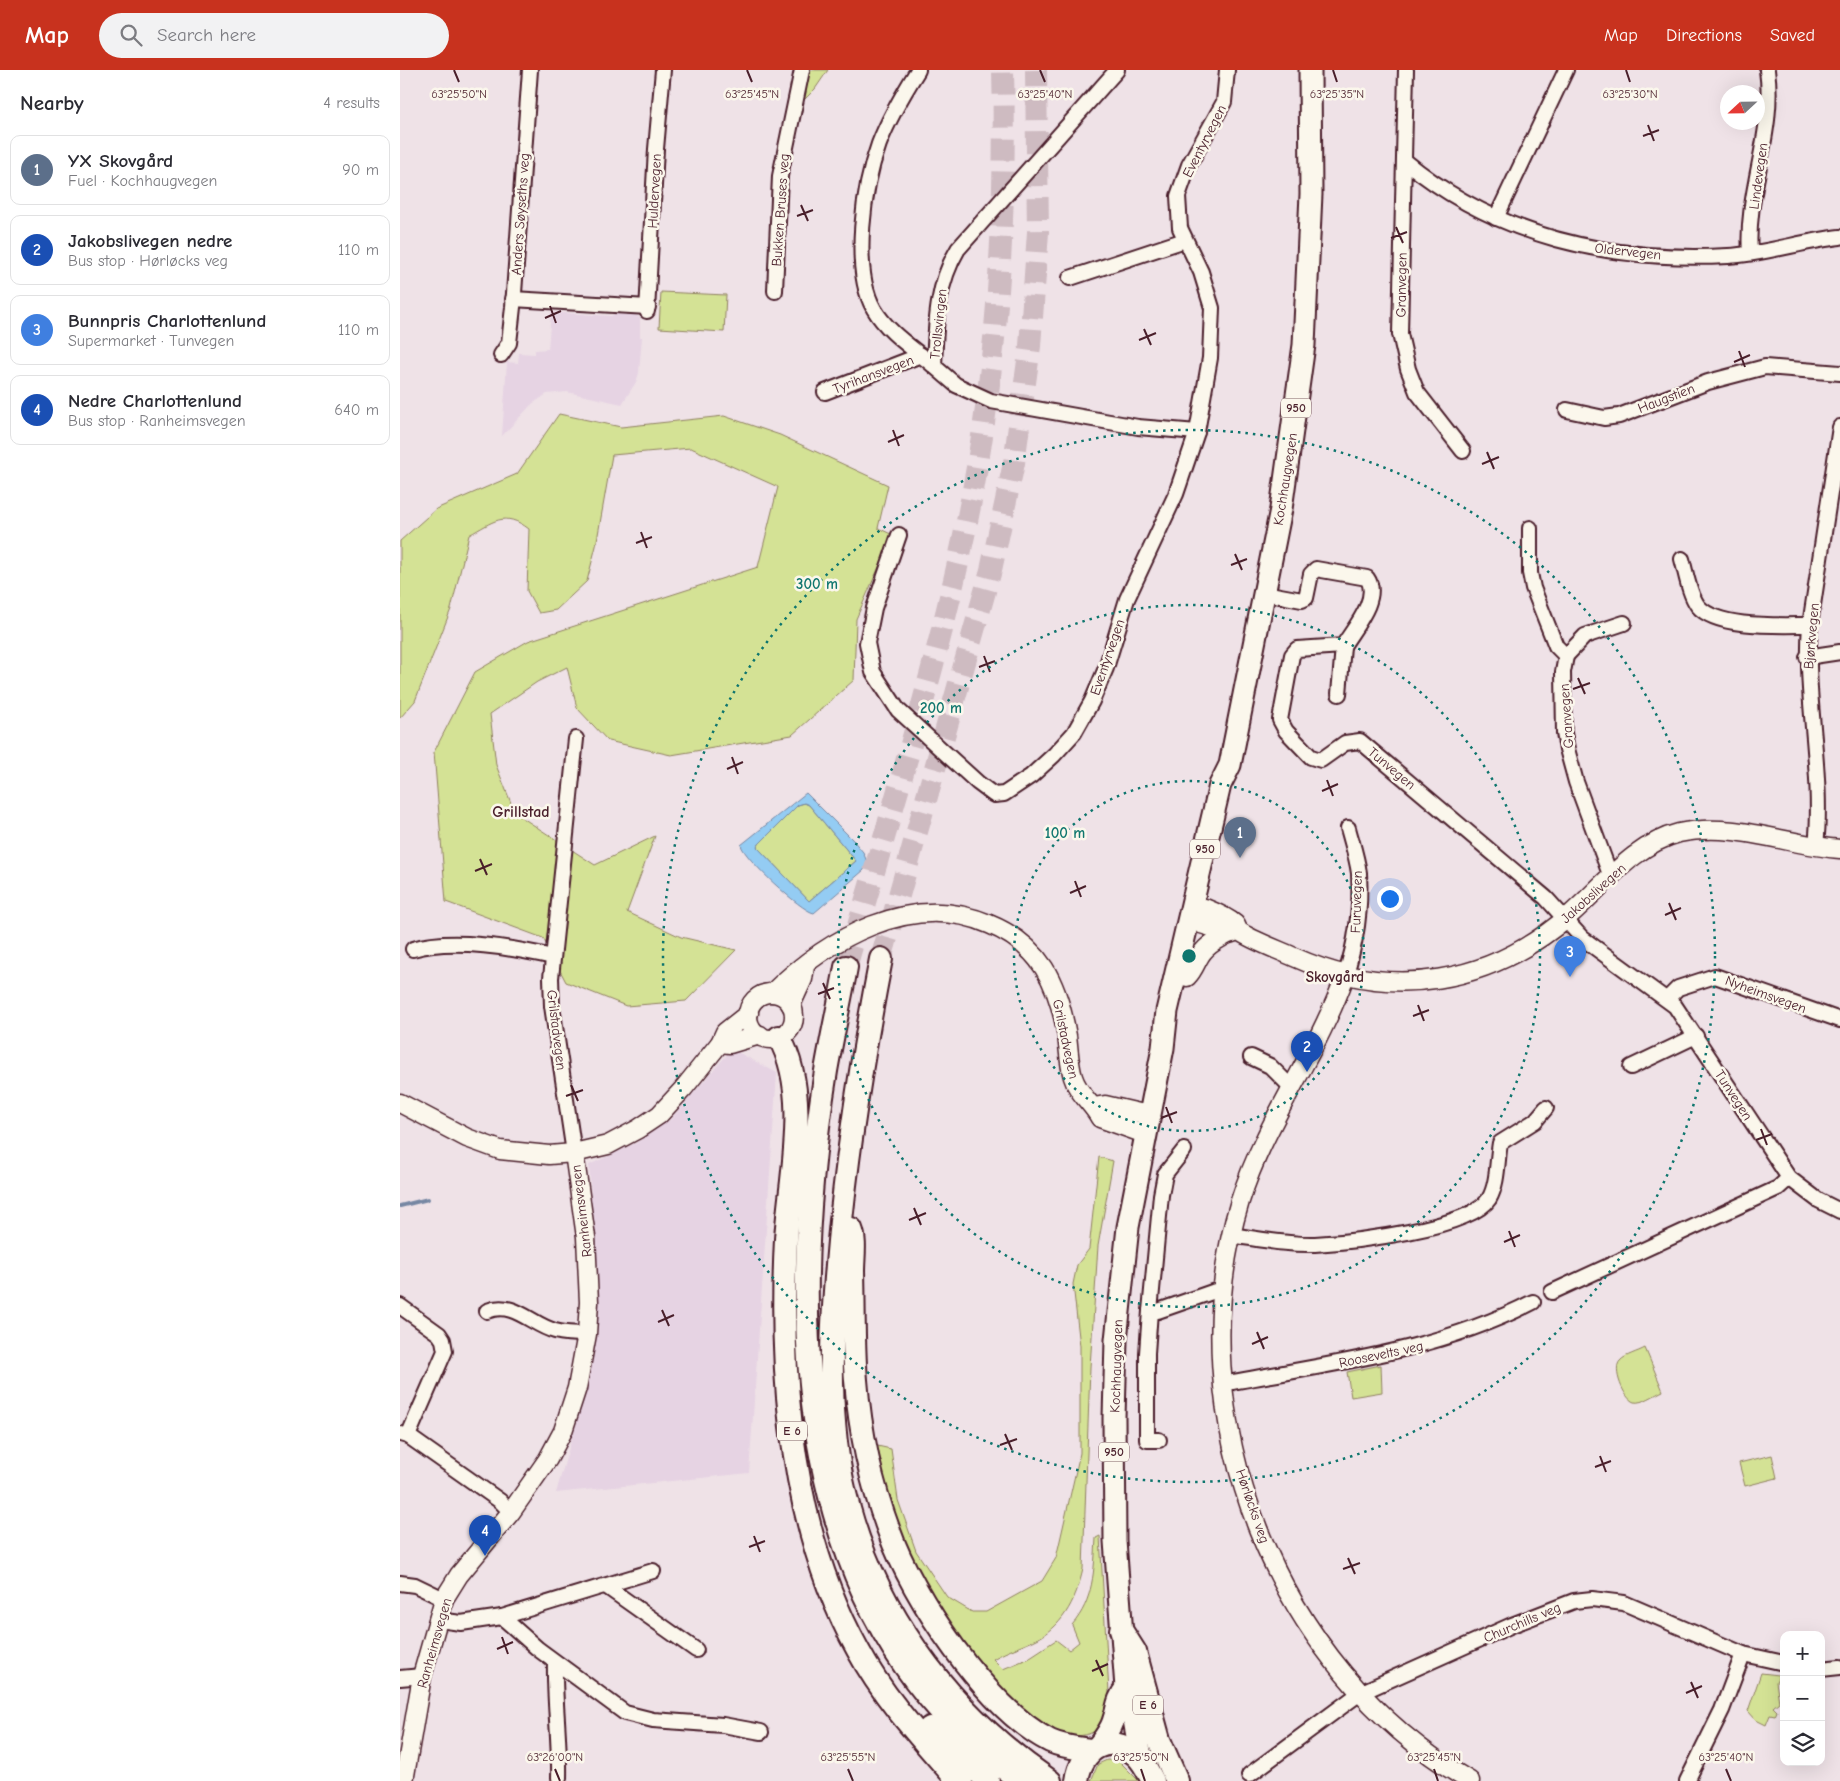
<!DOCTYPE html>
<meta charset="utf-8">
<style>
:root{--surface:#fff;--page:#f2f2f3;--text:#2b2b33;--muted:#7c7c81;--line:#e1e1e2;--accent:#c8321e}
body{margin:0;font-family:"Comic Neue",sans-serif;background:var(--page);color:var(--text)}
.controls{position:absolute;right:15px;bottom:15px;display:grid;overflow:hidden;border-radius:10px;box-shadow:0 5px 20px #0002}
.controls button{width:45px;height:45px;display:grid;place-items:center;padding:0;border:0;border-bottom:1px solid var(--line);background:var(--surface);color:var(--text);font:25px sans-serif}
.compass{position:absolute;left:1320px;top:15px;width:45px;height:45px;border-radius:50%;background:var(--surface);box-shadow:0 5px 20px #0002;rotate:248deg}
.you{position:absolute;left:989px;top:828px;width:18px;height:18px;margin:-12px;border:4px solid #fff;border-radius:50%;background:#1a73e8;box-shadow:0 0 0 8px #1a73e833}
.badge{display:grid;place-items:center;width:32px;height:32px;border-radius:50%;background:var(--accent);color:#fff;font-size:16px;font-weight:700}
.pin{position:absolute;translate:-50% -41px;filter:drop-shadow(0 1px 2px #0008)}
.pin::after{content:'';position:absolute;top:26px;width:18px;height:15px;background:inherit;clip-path:polygon(0 0,100% 0,50% 100%)}
.list{margin:0;padding:0;list-style:none}
h2{display:flex;justify-content:space-between;align-items:center;height:65px;margin:0;padding:0 20px;font-size:21px}
h2 small{font-size:16px;font-weight:400;color:var(--muted)}
.list li{display:grid;grid-template-columns:32px 1fr auto;gap:15px;align-items:center;box-sizing:border-box;height:70px;margin:0 10px 10px;padding:0 10px;border:1px solid var(--line);border-radius:10px}
.list b{display:block;font-size:19px;white-space:nowrap}
.list p{margin:0;font-size:16px;white-space:nowrap;color:var(--muted)}
.list em{font-size:16px;font-style:normal;color:var(--muted)}
.icon{flex:none;width:28px;height:28px;fill:none;stroke:currentColor;stroke-width:2;stroke-linecap:round;stroke-linejoin:round}
.map{position:relative;flex:none;width:1440px;height:1711px;overflow:hidden}
header{display:flex;align-items:center;gap:30px;box-sizing:border-box;height:70px;padding:0 25px;background:var(--accent);color:#fff}
header strong{font-size:24px}
nav{display:flex;gap:28px;margin-inline-start:auto;font-size:18px}
.search{width:350px;height:45px;background:var(--page);display:flex;align-items:center;gap:12px;box-sizing:border-box;padding:0 18px;border-radius:28px;color:var(--muted);font-size:19px}
main{display:flex}
aside{flex:1;background:var(--surface)}
.map>svg:first-child{display:block}
.built{fill:#e6d3e3}
.green{fill:#d4e295;stroke:#8f8060}
.water{fill:#94ccf3;stroke:#7687a3;fill-rule:evenodd}
.lines{fill:none;stroke-linecap:round;stroke-linejoin:round}
.stream{stroke:#7687a3;stroke-width:4}
.trunk-tunnel{stroke:#cebbc1;stroke-width:22;stroke-dasharray:22 11;stroke-linecap:butt}
.minor-casing{stroke:#4a1f2b;stroke-width:18}
.tertiary-casing{stroke:#4a1f2b;stroke-width:21}
.primary-casing{stroke:#4a1f2b;stroke-width:25}
.trunk-casing{stroke:#4a1f2b;stroke-width:26}
.minor{stroke:#fbf7ec;stroke-width:14}
.tertiary{stroke:#fbf7ec;stroke-width:18}
.primary{stroke:#fbf7ec;stroke-width:21}
.trunk{stroke:#fbf7ec;stroke-width:22}
.ticks{fill:none;stroke:#4a1f2b;stroke-width:2}
.ring{fill:none;stroke:#0f766e;stroke-width:2.5;stroke-dasharray:2.5 5}
.labels{text-anchor:middle;stroke-width:5;stroke-linejoin:round;paint-order:stroke}
.shield{fill:#fbf7ec;stroke:#7f6065;stroke-width:1}
.shield-label{font-size:12px;font-weight:bold;fill:#4a1f2b}
.street-label{font-size:14px;fill:#4a1f2b;stroke:#fbf7ec}
.neighbourhood-label{font-size:15px;font-weight:bold;fill:#4a1f2b;stroke:#fbf7ec}
.quarter-label{font-size:16px;font-weight:bold;fill:#4a1f2b;stroke:#fbf7ec}
.ticks-label{font-size:12px;text-anchor:middle;fill:#4a1f2b;stroke:#fbf7ec;stroke-width:5;stroke-linejoin:round;paint-order:stroke}
.centre{fill:#0f766e;stroke:#fbf7ec;stroke-width:2.5}
.ring-label{font-size:15px;text-anchor:middle;font-weight:bold;fill:#0f766e;stroke:#fbf7ec;stroke-width:5;stroke-linejoin:round;paint-order:stroke}
</style>
<header>
<strong>Map</strong>
<div class="search"><svg class="icon" aria-label="search" viewBox="0 0 24 24"><circle cx="10" cy="10" r="6"/><path d="M15 15l6 6"/></svg>Search here</div>
<nav><a>Map</a><a>Directions</a><a>Saved</a></nav>
</header>
<main>
<aside>
<h2>Nearby<small>4 results</small></h2>
<ul class="list">
<li><span class="badge" style="background:#5c6f8a">1</span><div><b>YX Skovgård</b><p>Fuel · Kochhaugvegen</p></div><em>90 m</em></li>
<li><span class="badge" style="background:#1a4fb4">2</span><div><b>Jakobslivegen nedre</b><p>Bus stop · Hørløcks veg</p></div><em>110 m</em></li>
<li><span class="badge" style="background:#3f7fe0">3</span><div><b>Bunnpris Charlottenlund</b><p>Supermarket · Tunvegen</p></div><em>110 m</em></li>
<li><span class="badge" style="background:#1a4fb4">4</span><div><b>Nedre Charlottenlund</b><p>Bus stop · Ranheimsvegen</p></div><em>640 m</em></li>
</ul>
</aside>
<div class="map">
<svg width="1440" height="1711" viewBox="0 0 1440 1711">
<rect width="100%" height="100%" fill="#efe2e7"/>
<filter id="ink" filterUnits="userSpaceOnUse"><feTurbulence type="fractalNoise" baseFrequency=".02" numOctaves="2"/><feDisplacementMap in="SourceGraphic" scale="10" xChannelSelector="R" yChannelSelector="G"/><feConvolveMatrix kernelMatrix="1 2 1 2 8 2 1 2 1" color-interpolation-filters="sRGB"/></filter>
<g filter="url(#ink)">
<g class="built">
<polygon points="151,242 211,246 218,242 232,243 240,248 240,267 242,267 239,303 236,312 222,334 167,322 147,324 132,334 102,366 107,292 118,293 119,283 135,284 135,280 148,279"/>
<polygon points="332,979 377,1003 349,1403 156,1423 189,1308 197,1234 189,1095 236,1073 270,1050"/>
</g>
<g class="green">
<polygon points="406,0 428,0 415,19 399,35"/>
<polygon points="261,222 326,225 324,262 259,258"/>
<path d="M 159,344 L 221,357 L 324,346 L 380,365 L 488,415 L 478,458 L 493,465 L 456,549 L 454,610 L 392,665 L 271,685 L 208,671 L 177,638 L 167,597 L 137,612 L 90,644 L 96,695 L 115,743 L 195,795 L 255,766 L 227,842 L 281,867 L 336,880 L 286,931 L 226,936 L 166,912 L 143,868 L 46,832 L 34,682 L 75,602 L 128,571 L 358,497 L 378,417 L 291,378 L 212,385 L 196,476 L 187,511 L 156,540 L 139,543 L 127,521 L 129,459 C 104,440 93,452 69,465 L 51,539 L 15,631 L 0,648 L 0,471 L 36,439 L 117,404 Z"/>
<polygon points="405,733 409,735 456,791 409,831 357,777 359,774 398,735"/>
<path d="M 699,1087 L 713,1091 L 698,1176 L 690,1297 L 683,1499 C 677,1526 665,1554 639,1568 C 624,1576 608,1580 593,1589 L 603,1599 L 627,1589 L 656,1570 L 669,1580 L 679,1572 L 672,1555 C 694,1530 694,1500 696,1468 L 700,1466 L 709,1623 C 707,1634 706,1646 700,1656 C 697,1661 690,1664 684,1665 C 630,1679 530,1531 509,1488 C 492,1451 483,1414 473,1375 L 491,1379 L 498,1430 L 516,1481 L 547,1527 L 572,1542 L 586,1542 L 642,1511 L 656,1488 L 680,1383 L 680,1276 L 673,1214 L 677,1195 L 689,1179 Z"/>
<path d="M 1245,1278 L 1263,1321 C 1256,1324 1242,1334 1234,1332 C 1224,1329 1212,1299 1220,1291 C 1225,1285 1238,1282 1245,1278 Z"/>
<polygon points="981,1295 982,1322 951,1327 947,1302"/>
<polygon points="1372,1385 1377,1408 1345,1416 1339,1393"/>
<polygon points="1361,1603 1379,1605 1376,1612 1379,1632 1373,1637 1377,1641 1375,1646 1370,1645 1366,1655 1356,1650 1348,1641"/>
<polygon points="707,1690 719,1691 739,1711 691,1711 698,1694"/>
</g>
<path class="water" d="M 406,723 L 452,769 L 463,782 L 467,792 L 464,800 L 414,843 C 401,841 344,788 341,775 ZM 404,733 L 409,735 L 456,791 L 409,831 L 357,777 L 359,774 L 398,735 Z"/>
<g class="lines">
<polyline class="stream" points="0,1136 28,1129"/>
<g class="trunk-tunnel">
<polyline points="481,889 591,500 614,393 630,276 638,162 636,0"/>
<path d="M 446,897 C 485,763 527,629 558,493 C 595,332 607,165 603,0"/>
</g>
<defs>
<g id="minor">
<path d="M 518,0 C 503,24 489,48 479,74 C 464,115 451,199 474,239 C 488,263 513,278 534,296"/>
<path d="M 717,0 L 558,179 C 536,216 536,254 534,296 L 556,315 L 591,331 L 738,357 L 797,362"/>
<polyline points="1006,0 1000,264 1008,299 1017,322 1063,381"/>
<path d="M 1005,91 C 1097,167 1211,192 1328,186 C 1366,184 1403,171 1440,167"/>
<polyline points="1096,148 1166,0"/>
<path d="M 1350,183 C 1345,122 1376,61 1367,0"/>
<polyline points="670,208 785,170"/>
<polyline points="375,221 380,106 402,0"/>
<polyline points="113,229 248,237"/>
<polyline points="247,241 256,79 263,0"/>
<polyline points="101,285 109,273 113,237 130,0"/>
<polyline points="425,322 521,285"/>
<polyline points="1167,340 1204,348 1219,346 1308,312 1365,297 1440,303"/>
<polyline points="1130,458 1130,503 1133,518 1156,576 1166,586 1163,602 1164,663 1167,679 1176,712 1211,807"/>
<polyline points="499,465 474,538 467,573 473,602 498,640 578,713 594,725 604,724 631,706 654,685 674,663 692,631 706,598 727,529 776,424 797,362 810,288 812,238 801,202 780,158 778,126 789,95 824,32 827,0"/>
<path d="M 1282,489 C 1286,503 1289,524 1298,536 C 1317,559 1382,555 1410,555"/>
<path d="M 864,523 L 902,530 L 906,528 L 911,504 L 916,499 L 967,508 C 981,528 953,559 943,576 L 897,579 L 892,585 L 880,650 L 886,661 L 911,687 L 921,690 L 945,673 L 960,671 L 1146,828 L 1182,868 L 1275,936 L 1389,1108 L 1418,1130 L 1440,1141"/>
<polyline points="1166,586 1185,566 1224,553"/>
<polyline points="1407,587 1440,582"/>
<polyline points="939,624 943,576"/>
<path d="M 1416,776 C 1424,703 1404,629 1410,555 L 1440,357"/>
<path d="M 13,879 C 53,867 113,878 153,887"/>
<path d="M 945,906 C 956,874 961,837 959,803 C 957,788 952,773 948,758"/>
<polyline points="1267,929 1278,918 1315,906 1440,950"/>
<polyline points="851,987 870,996 891,1017"/>
<polyline points="1231,997 1296,966"/>
<polyline points="174,1083 152,936 151,908 176,669"/>
<path d="M 831,1165 C 859,1169 887,1175 915,1174 C 950,1172 1070,1159 1089,1129 C 1098,1114 1097,1090 1100,1073 L 1135,1051 L 1146,1038"/>
<polyline points="1152,1222 1378,1118 1389,1108"/>
<polyline points="0,1236 39,1264 43,1270 45,1281 8,1366"/>
<path d="M 87,1241 C 114,1230 131,1255 155,1261 C 166,1264 176,1264 187,1264"/>
<polyline points="750,1241 761,1125 765,1104 784,1080"/>
<path d="M 822,1314 C 928,1294 1036,1282 1133,1232"/>
<polyline points="1,1364 8,1366 100,1431 111,1442"/>
<polyline points="759,1370 747,1370 747,1283 750,1241 758,1241 815,1221 823,1222"/>
<polyline points="0,1513 15,1515 44,1529"/>
<polyline points="207,1517 296,1580"/>
<polyline points="102,1547 138,1579 225,1643 253,1650 323,1655 361,1662"/>
<polyline points="39,1550 61,1553 102,1547 253,1501"/>
<path d="M 155,1593 C 154,1631 160,1669 159,1708"/>
<polyline points="1421,1599 1440,1597"/>
<polyline points="0,1608 22,1606"/>
<polyline points="849,1705 960,1623 1112,1555 1174,1531 1192,1529 1224,1533 1343,1584 1384,1593"/>
<polyline points="1287,1711 1322,1640 1343,1584"/>
</g>
<g id="tertiary">
<path d="M 832,863 L 801,854 L 790,842 L 805,838 C 815,842 827,847 835,854 C 837,856 837,859 839,861 C 849,869 881,881 894,887 C 992,931 1090,915 1171,844 C 1204,815 1235,774 1279,763 C 1334,751 1386,775 1440,779"/>
<path d="M 945,906 C 917,985 865,1051 840,1131 C 775,1344 877,1600 1070,1711"/>
<path d="M 787,907 C 794,900 795,894 800,886 C 806,875 824,865 836,861"/>
<path d="M 372,923 C 427,869 511,820 589,854 C 611,863 631,878 644,898 C 657,919 663,942 667,966 C 669,980 669,994 673,1007 C 678,1024 692,1033 700,1048 L 745,1064"/>
<circle cx="371" cy="946" r="23"/>
<polyline points="391,935 403,909 405,896"/>
<polyline points="320,973 330,974 360,965"/>
<polyline points="0,1033 67,1068 100,1080 149,1085 174,1083 208,1075 238,1059 259,1045 283,1019 320,973 325,962 349,943"/>
<polyline points="694,1037 705,1035 748,1045"/>
<polyline points="4,1711 22,1606 44,1529 59,1505 111,1442 148,1389 163,1361 177,1318 187,1264 189,1232 186,1167 174,1083"/>
</g>
<g id="primary">
<path d="M 698,1676 C 704,1668 710,1661 713,1652 C 718,1638 716,1631 726,1618"/>
<path d="M 743,1693 C 736,1669 734,1639 726,1618 L 715,1471 L 714,1348 L 716,1270 L 728,1157 L 763,978 L 767,941 L 820,715 L 830,695 L 881,439 L 904,275 L 911,124 L 910,0"/>
</g>
<g id="trunk">
<path d="M 481,889 C 463,982 448,1076 439,1171 C 432,1250 426,1331 442,1410 C 468,1535 546,1640 650,1711"/>
<path d="M 446,897 C 440,931 432,966 426,1001 C 386,1250 390,1555 622,1711"/>
<path d="M 379,967 C 411,1024 390,1106 386,1169 C 379,1305 391,1459 458,1580 C 483,1627 519,1666 554,1706 L 561,1711"/>
<path d="M 451,1159 C 456,1171 453,1188 453,1201 C 454,1237 453,1274 456,1310 C 460,1362 471,1413 489,1461 C 512,1527 587,1639 650,1671 C 663,1677 677,1678 691,1680"/>
<polyline points="721,1560 735,1582 759,1670 777,1711"/>
<polyline points="530,1658 545,1675 560,1685 588,1711"/>
<path d="M 677,1711 C 681,1679 709,1661 736,1685 C 744,1692 748,1702 753,1711"/>
</g>
</defs>
<use href="#minor" class="minor-casing"/>
<use href="#tertiary" class="tertiary-casing"/>
<use href="#primary" class="primary-casing"/>
<use href="#trunk" class="trunk-casing"/>
<use href="#minor" class="minor"/>
<use href="#tertiary" class="tertiary"/>
<use href="#primary" class="primary"/>
<use href="#trunk" class="trunk"/>
</g>
</g>
<path class="ticks" d="M 54,0 L 59,12M 347,0 L 352,12M 640,0 L 645,12M 933,0 L 937,12M 1226,0 L 1230,12M 1248,55 L 1254,71M 1243,66 L 1259,60M 401,135 L 408,151M 397,146 L 413,140M 996,157 L 1003,173M 991,168 L 1007,162M 150,236 L 156,253M 145,248 L 161,241M 744,259 L 751,275M 739,270 L 756,263M 1339,281 L 1345,297M 1334,292 L 1350,285M 493,360 L 499,376M 488,372 L 504,365M 1087,382 L 1094,399M 1082,394 L 1099,387M 241,462 L 247,478M 236,473 L 252,467M 835,484 L 842,500M 831,495 L 847,489M 584,586 L 590,602M 579,597 L 595,591M 1178,608 L 1185,624M 1173,619 L 1190,613M 332,687 L 338,704M 327,699 L 343,692M 927,710 L 933,726M 922,721 L 938,714M 80,789 L 87,805M 75,801 L 92,794M 675,811 L 681,827M 670,823 L 686,816M 1269,833 L 1276,850M 1265,845 L 1281,838M 423,913 L 430,929M 418,924 L 434,918M 1018,935 L 1024,951M 1013,946 L 1029,940M 171,1015 L 178,1031M 166,1026 L 183,1020M 766,1037 L 772,1053M 761,1048 L 777,1042M 1361,1059 L 1367,1075M 1356,1070 L 1372,1064M 514,1138 L 521,1155M 509,1150 L 526,1143M 1109,1161 L 1115,1177M 1104,1172 L 1120,1165M 262,1240 L 269,1256M 258,1252 L 274,1245M 857,1262 L 864,1279M 852,1274 L 868,1267M 605,1364 L 612,1380M 600,1375 L 617,1369M 1200,1386 L 1206,1402M 1195,1397 L 1211,1391M 354,1466 L 360,1482M 349,1477 L 365,1471M 948,1488 L 955,1504M 943,1499 L 960,1493M 102,1567 L 108,1584M 97,1579 L 113,1572M 696,1590 L 703,1606M 692,1601 L 708,1594M 1291,1612 L 1298,1628M 1286,1623 L 1302,1616M 155,1699 L 160,1711M 448,1699 L 453,1711M 741,1699 L 745,1711M 1034,1699 L 1038,1711M 1326,1699 L 1331,1711"/>
<g class="ring">
<circle cx="789" cy="886" r="175"/>
<circle cx="789" cy="886" r="351"/>
<circle cx="789" cy="886" r="526"/>
</g>
<g class="labels">
<g class="shield">
<rect x="881" y="328.5" width="30" height="19" rx="4"/>
<rect x="790" y="769.5" width="30" height="19" rx="4"/>
<rect x="377" y="1351.5" width="30" height="19" rx="4"/>
<rect x="699" y="1372.5" width="30" height="19" rx="4"/>
<rect x="733" y="1625.5" width="30" height="19" rx="4"/>
</g>
<g class="shield-label">
<text x="896" y="342">950</text>
<text x="805" y="783">950</text>
<text x="392" y="1365">E 6</text>
<text x="714" y="1386">950</text>
<text x="748" y="1639">E 6</text>
</g>
<g class="street-label">
<text transform="translate(804 71) rotate(-63)" y="5">Eventyrvegen</text>
<text transform="translate(1358 106) rotate(-82)" y="5">Lindevegen</text>
<text transform="translate(254 121) rotate(-87)" y="5">Huldervegen</text>
<text transform="translate(380 140) rotate(-86)" y="5">Bukken Bruses veg</text>
<text transform="translate(120 144) rotate(-86)" y="5">Anders Søyseths veg</text>
<text transform="translate(1228 181) rotate(6)" y="5">Oldervegen</text>
<text transform="translate(1001 215) rotate(-89)" y="5">Granvegen</text>
<text transform="translate(538 254) rotate(-84)" y="5">Trollsvingen</text>
<text transform="translate(473 304) rotate(-21)" y="5">Tyrihansvegen</text>
<text transform="translate(1266 328) rotate(-21)" y="5">Haugstien</text>
<text transform="translate(885 409) rotate(-81)" y="5">Kochhaugvegen</text>
<text transform="translate(1411 566) rotate(-85)" y="5">Bjørkvegen</text>
<text transform="translate(707 587) rotate(-71)" y="5">Eventyrvegen</text>
<text transform="translate(1166 646) rotate(-94)" y="5">Granvegen</text>
<text transform="translate(992 698) rotate(40)" y="5">Tunvegen</text>
<text transform="translate(1193 823) rotate(-42)" y="5">Jakobslivegen</text>
<text transform="translate(956 832) rotate(-88)" y="5">Furuvegen</text>
<text transform="translate(1366 924) rotate(20)" y="5">Nyheimsvegen</text>
<text transform="translate(157 960) rotate(83)" y="5">Grilstadvegen</text>
<text transform="translate(666 969) rotate(78)" y="5">Grilstadvegen</text>
<text transform="translate(1334 1025) rotate(57)" y="5">Tunvegen</text>
<text transform="translate(181 1141) rotate(-97)" y="5">Ranheimsvegen</text>
<text transform="translate(981 1284) rotate(-12)" y="5">Roosevelts veg</text>
<text transform="translate(716 1296) rotate(-88)" y="5">Kochhaugvegen</text>
<text transform="translate(853 1436) rotate(71)" y="5">Hørløcks veg</text>
<text transform="translate(1122 1552) rotate(-23)" y="5">Churchills veg</text>
<text transform="translate(34 1573) rotate(-74)" y="5">Ranheimsvegen</text>
</g>
<g class="neighbourhood-label">
<text x="935" y="912">Skovgård</text>
</g>
<g class="quarter-label">
<text x="121" y="747">Grillstad</text>
</g>
</g>
<g class="ticks-label">
<text x="59" y="28">63°25'50"N</text>
<text x="352" y="28">63°25'45"N</text>
<text x="645" y="28">63°25'40"N</text>
<text x="937" y="28">63°25'35"N</text>
<text x="1230" y="28">63°25'30"N</text>
<text x="155" y="1691">63°26'00"N</text>
<text x="448" y="1691">63°25'55"N</text>
<text x="741" y="1691">63°25'50"N</text>
<text x="1034" y="1691">63°25'45"N</text>
<text x="1326" y="1691">63°25'40"N</text>
</g>
<circle cx="789" cy="886" r="8" class="centre"/>
<g class="ring-label">
<text x="417" y="519">300 m</text>
<text x="541" y="643">200 m</text>
<text x="665" y="768">100 m</text>
</g>
</svg>
<div class="controls">
<button>+</button>
<button>−</button>
<button><svg class="icon" aria-label="layers" viewBox="0 0 24 24"><path d="M12 4l9 5-9 5-9-5zM3 14l9 5 9-5"/></svg></button>
</div>
<svg class="compass" viewBox="-18 -18 36 36"><path d="M0-13l5 13h-10z" fill="#e53935"/><path d="M0 13l5-13h-10z" fill="#7c7c81"/></svg>
<div class="you"></div>
<div class="pin badge" style="left:840px;top:788px;background:#5c6f8a">1</div>
<div class="pin badge" style="left:907px;top:1002px;background:#1a4fb4">2</div>
<div class="pin badge" style="left:1170px;top:907px;background:#3f7fe0">3</div>
<div class="pin badge" style="left:85px;top:1486px;background:#1a4fb4">4</div>
</div>
</main>
